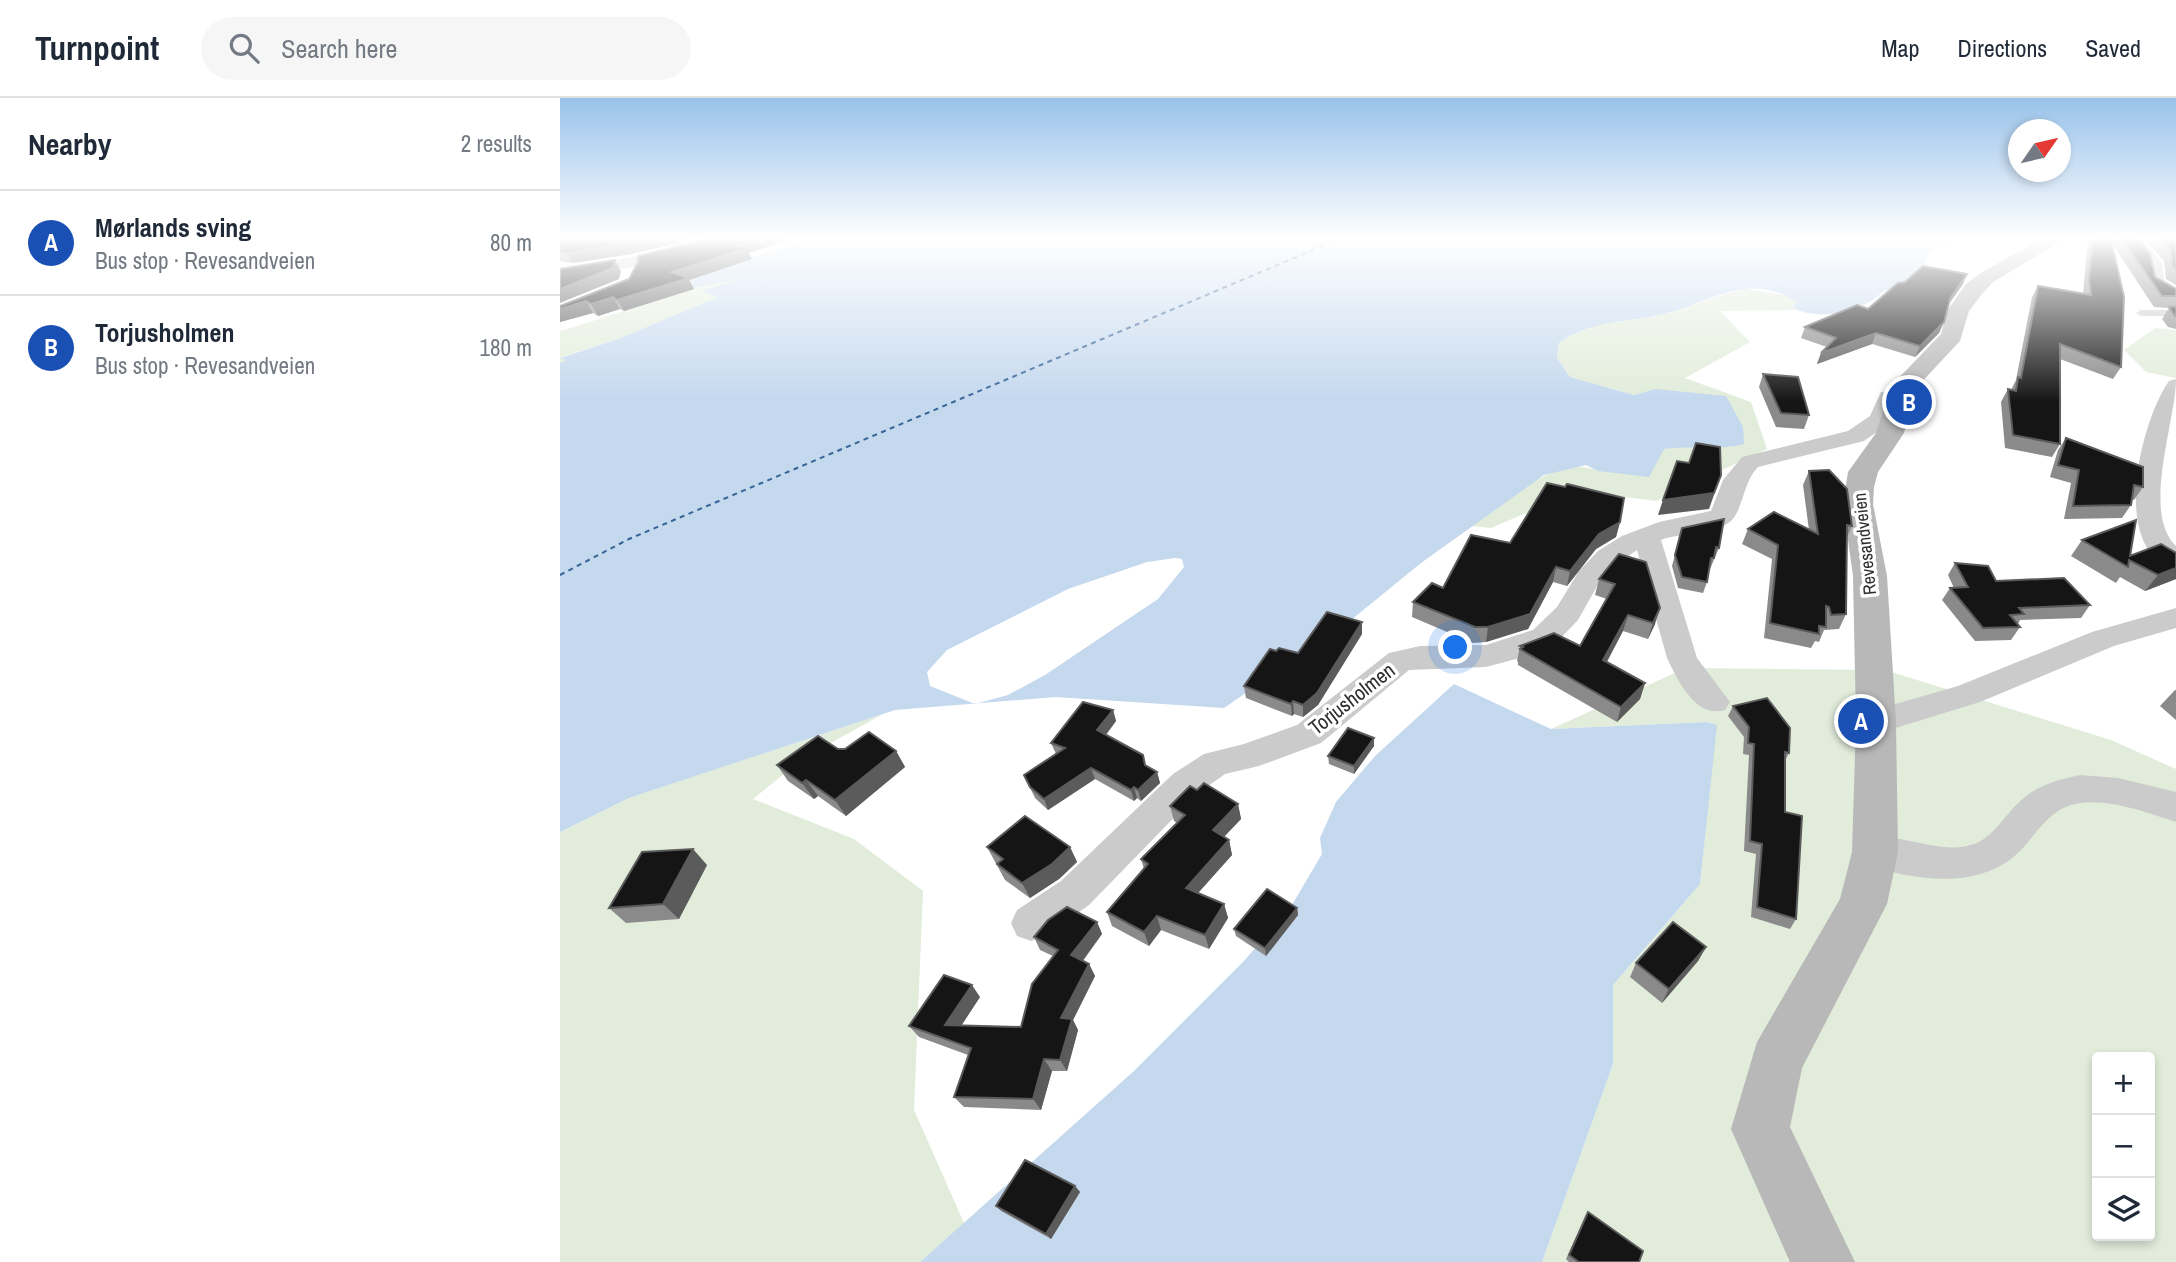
<!DOCTYPE html>
<meta charset="utf-8">
<style>
:root{--surface:#fff;--page:#f6f6f7;--text:#1f2937;--muted:#747a83;--line:#e0e1e3;--accent:#0b8043}
body{margin:0;font-family:"Archivo Narrow",sans-serif;background:var(--page);color:var(--text)}
.controls{position:absolute;right:21px;bottom:21px;display:grid;overflow:hidden;border-radius:7px;box-shadow:0 4px 10px #0003}
.controls button{width:63px;height:63px;display:grid;place-items:center;padding:0;border:0;border-bottom:2px solid var(--line);background:var(--surface);color:var(--text);font:35px sans-serif}
.compass{position:absolute;left:1448px;top:21px;width:63px;height:63px;border-radius:50%;background:var(--surface);box-shadow:0 4px 10px #0003;rotate:56deg}
.you{position:absolute;left:896px;top:550px;width:24px;height:24px;margin:-18px;border:5px solid #fff;border-radius:50%;background:#1a73e8;box-shadow:0 0 0 10px #1a73e833}
.badge{display:grid;place-items:center;width:46px;height:46px;border-radius:50%;background:var(--accent);color:#fff;font-size:23px;font-weight:700}
.pin{position:absolute;translate:-50% -50%;border:4px solid #fff;box-shadow:0 2px 7px #0006}
.list{margin:0;padding:0;list-style:none}
h2{display:flex;justify-content:space-between;align-items:center;height:91px;margin:0;padding:0 28px;font-size:30px}
h2 small{font-size:23px;font-weight:400;color:var(--muted)}
.list li{display:grid;grid-template-columns:46px 1fr auto;gap:21px;align-items:center;box-sizing:border-box;height:105px;padding:0 28px;border-top:2px solid var(--line)}
.list b{display:block;font-size:26px;white-space:nowrap}
.list p{margin:0;font-size:23px;white-space:nowrap;color:var(--muted)}
.list em{font-size:23px;font-style:normal;color:var(--muted)}
.icon{flex:none;width:38px;height:38px;fill:none;stroke:currentColor;stroke-width:2;stroke-linecap:round;stroke-linejoin:round}
.map{position:relative;flex:none;width:1616px;height:1164px;overflow:hidden}
header{display:flex;align-items:center;gap:42px;box-sizing:border-box;height:98px;padding:0 35px;background:var(--surface);border-bottom:2px solid var(--line)}
header strong{font-size:33px}
nav{display:flex;gap:38px;margin-inline-start:auto;font-size:24px}
.search{width:490px;height:63px;background:var(--page);display:flex;align-items:center;gap:18px;box-sizing:border-box;padding:0 24px;border-radius:38px;color:var(--muted);font-size:26px}
main{display:flex}
aside{flex:1;background:var(--surface)}
.map>svg:first-child{display:block}
.green{fill:#e1ecda;fill-rule:evenodd}
.water{fill:#c4d8ee;fill-rule:evenodd}
.lines{fill:none;stroke-linecap:round;stroke-linejoin:round}
.ferry{stroke:#366496;stroke-width:2;stroke-dasharray:5 4.5;stroke-linecap:butt}
.service{fill:#cbcbcb;fill-rule:evenodd}
.minor{fill:#cbcbcb;fill-rule:evenodd}
.secondary{fill:#b8b8b8;fill-rule:evenodd}
.wall{fill:#8a8a8a}
.shaded-wall{fill:#5b5b5b}
.building{fill:#151515;stroke:#5b5b5b;stroke-width:2}
.labels{text-anchor:middle;stroke-width:7;stroke-linejoin:round;paint-order:stroke}
.far-street-label{font-size:18px;fill:#2e2e2e;stroke:#fff}
.street-label{font-size:21px;fill:#2e2e2e;stroke:#fff}
</style>
<header>
<strong>Turnpoint</strong>
<div class="search"><svg class="icon" aria-label="search" viewBox="0 0 24 24"><circle cx="10" cy="10" r="6"/><path d="M15 15l6 6"/></svg>Search here</div>
<nav><a>Map</a><a>Directions</a><a>Saved</a></nav>
</header>
<main>
<aside>
<h2>Nearby<small>2 results</small></h2>
<ul class="list">
<li><span class="badge" style="background:#1a4fb4">A</span><div><b>Mørlands sving</b><p>Bus stop · Revesandveien</p></div><em>80 m</em></li>
<li><span class="badge" style="background:#1a4fb4">B</span><div><b>Torjusholmen</b><p>Bus stop · Revesandveien</p></div><em>180 m</em></li>
</ul>
</aside>
<div class="map">
<svg width="1616" height="1164" viewBox="0 0 1616 1164">
<rect width="100%" height="100%" fill="#fff"/>
<g class="green">
<path d="M 174,180 L 182,181 L 143,193 L 159,199 L 58,241 L 1,259 L 7,262 L 0,265 L 0,233 C 58,216 115,194 174,180 Z"/>
<path d="M 1187,191 L 1231,198 L 1236,205 L 1233,210 L 1236,212 L 1160,213 L 1190,244 L 1125,280 L 1191,304 L 1207,351 L 1096,403 L 1018,393 L 931,430 L 910,428 C 941,406 998,354 1038,373 L 1104,351 L 1128,347 L 1173,349 L 1095,291 L 1074,297 L 1010,279 L 997,260 L 999,245 C 1031,221 1072,225 1109,215 C 1136,207 1160,196 1187,191 Z"/>
<polygon points="1595,230 1616,232 1616,280 1586,274 1564,252"/>
<path d="M 1126,570 L 1325,572 L 1551,642 L 1616,671 L 1616,1164 L 982,1164 L 1053,966 L 1053,887 L 1140,786 L 1156,627 L 1147,624 L 991,631 ZM 1537,959 L 1590,959 L 1590,1138 L 1537,1138 Z"/>
<polygon points="323,616 242,661 193,701 294,741 363,793 354,1012 404,1125 360,1164 0,1164 0,734 69,700"/>
</g>
<g class="water">
<path d="M 248,141 L 1396,141 L 1371,153 L 1352,188 L 1333,193 L 1325,192 C 1303,214 1263,224 1233,210 L 1236,205 C 1227,194 1200,189 1186,191 C 1158,194 1135,208 1108,215 C 1072,225 1031,221 999,245 L 997,260 L 1010,279 L 1074,297 L 1095,291 L 1166,298 L 1183,329 L 1184,346 C 1159,353 1130,347 1104,351 L 1089,379 L 1038,373 L 1026,367 L 984,377 L 861,465 L 791,522 L 664,610 L 496,599 L 335,612 L 69,700 L 0,734 L 0,265 L 6,262 L 0,260 L 58,241 L 158,199 L 141,193 L 180,181 L 133,190 L 125,182 ZM 615,460 L 622,461 L 624,469 L 598,501 L 485,577 L 448,597 L 415,606 L 370,588 L 367,574 L 387,552 L 508,491 L 587,464 Z"/>
<polygon points="894,586 991,631 1147,624 1157,627 1140,786 1053,887 1053,966 982,1164 360,1164 574,973 682,865 729,812 762,756 760,740 776,704 815,658"/>
</g>
<g class="lines">
<polyline class="ferry" points="0,477 69,441 779,141"/>
<polygon class="service" points="1616,212 1616,218 1581,218 1576,215 1581,212"/>
<g class="minor">
<polygon points="146,141 173,141 171,144 72,169 0,180 0,170 72,159"/>
<polygon points="1566,141 1582,141 1602,165 1604,182 1616,191 1616,205 1589,188 1586,166"/>
<path d="M 1616,281 C 1616,323 1581,415 1616,448 L 1616,471 C 1548,454 1581,322 1609,283 Z"/>
<path d="M 1339,292 L 1350,298 L 1347,303 L 1337,305 L 1327,327 L 1304,343 L 1198,369 C 1183,384 1183,412 1171,423 C 1154,437 1122,434 1101,442 L 1137,560 L 1170,604 L 1165,612 C 1136,621 1118,583 1107,560 L 1077,452 L 1058,465 L 1040,483 L 1018,522 L 995,546 L 971,557 L 926,569 L 849,572 L 761,645 L 699,668 L 665,676 L 637,696 L 529,807 L 485,838 L 471,843 L 457,838 L 451,825 L 457,812 L 501,783 L 613,676 L 644,656 L 684,646 L 737,627 L 829,555 L 860,548 L 926,547 L 973,532 L 997,509 L 1019,473 L 1038,453 L 1062,438 L 1099,424 L 1151,413 L 1163,382 L 1182,359 L 1288,333 L 1310,318 L 1321,294 Z"/>
<polygon points="1616,510 1616,530 1554,548 1420,604 1316,636 1304,633 1300,624 1304,615 1398,588 1532,534"/>
<path d="M 1520,677 L 1558,680 L 1616,694 L 1616,724 C 1584,714 1544,698 1511,707 C 1490,713 1477,734 1463,750 C 1423,794 1353,783 1302,765 L 1296,754 L 1302,743 C 1337,730 1377,759 1414,746 C 1432,740 1444,719 1457,706 C 1475,688 1496,682 1520,677 Z"/>
</g>
<polygon class="secondary" points="1481,141 1505,141 1433,184 1422,196 1409,213 1400,243 1356,290 1344,335 1318,374 1314,389 1313,406 1327,478 1336,624 1338,754 1327,806 1242,970 1230,1029 1295,1164 1230,1164 1171,1031 1197,944 1280,801 1292,754 1296,624 1293,478 1283,406 1288,374 1316,335 1331,288 1381,236 1387,213 1406,186 1419,176"/>
</g>
<g class="wall">
<polygon points="1528,141 1579,141 1595,179 1616,191 1616,231 1608,229 1602,221 1609,210 1594,209 1553,147 1561,269 1553,281 1500,261 1500,346 1492,359 1445,350 1441,304 1448,291 1451,292 1456,282 1472,199 1478,188 1523,196"/>
<polygon points="1585,141 1616,141 1616,187 1606,181 1604,163"/>
<polygon points="0,142 71,156 13,165 0,163"/>
<polygon points="189,155 192,161 129,182 134,191 64,213 60,211 38,218 33,215 0,224 0,208 69,181"/>
<polygon points="1403,186 1388,207 1384,224 1379,235 1355,259 1312,246 1257,266 1261,255 1267,249 1241,240 1245,229"/>
<polygon points="1203,276 1249,317 1244,331 1216,329 1199,289"/>
<polygon points="1506,340 1583,389 1574,402 1572,401 1571,407 1562,420 1504,421 1511,385 1490,379 1498,352"/>
<polygon points="1249,373 1292,428 1287,439 1286,516 1279,531 1264,532 1259,544 1255,543 1251,550 1204,540 1212,461 1182,446 1188,431 1249,432 1243,387"/>
<polygon points="1060,424 1056,439 1036,451 1007,488 993,484 968,531 926,544 913,545 852,519 853,504 883,490 950,445"/>
<polygon points="1122,430 1159,450 1150,471 1149,471 1147,484 1143,495 1118,490 1112,468"/>
<polygon points="1522,442 1570,458 1616,455 1616,481 1585,493 1560,479 1556,485 1511,458"/>
<polygon points="1059,456 1095,526 1088,541 1063,533 1047,564 1085,585 1080,601 1057,624 958,567 958,564 957,563 960,548 1020,548 1047,501 1035,497 1039,481"/>
<polygon points="1395,465 1436,483 1530,507 1521,520 1460,522 1458,526 1460,529 1451,542 1415,543 1382,502 1390,490 1394,490 1388,477"/>
<polygon points="802,524 802,536 758,607 743,619 734,616 732,618 686,600 684,588 716,553 738,555"/>
<polygon points="1615,592 1616,592 1616,622 1600,608"/>
<polygon points="1173,608 1229,655 1225,663 1225,714 1236,821 1230,831 1191,819 1196,756 1184,753 1189,657 1183,656 1184,639 1168,618"/>
<polygon points="553,612 556,623 546,637 585,667 597,674 600,685 581,703 577,700 574,703 535,681 488,712 475,700 464,677 496,656 491,645"/>
<polygon points="814,640 814,648 794,676 769,666 768,658"/>
<polygon points="278,651 336,653 345,669 286,718 258,698 254,701 228,683 217,667"/>
<polygon points="637,692 678,706 681,721 664,739 669,742 672,757 638,795 664,806 668,820 649,851 601,832 589,848 552,828 547,814 584,771 581,761 617,725 614,723 610,708"/>
<polygon points="427,749 510,749 517,764 499,781 470,800 445,782"/>
<polygon points="147,767 119,821 66,825 49,810"/>
<polygon points="737,810 738,817 706,858 676,838 674,831"/>
<polygon points="537,824 542,836 523,863 529,866 535,878 513,922 518,932 507,973 492,973 481,1012 404,1009 394,999 408,957 359,939 349,928 420,899 402,927 461,929 493,858 480,852 474,839"/>
<polygon points="1146,849 1138,863 1102,905 1070,879 1076,865"/>
<polygon points="515,1088 520,1094 491,1141 441,1113 436,1108"/>
<polygon points="1028,1114 1079,1164 1009,1164 1006,1161"/>
</g>
<g class="shaded-wall">
<polygon points="87,141 136,141 71,156 13,165 7,155"/>
<polygon points="195,141 231,141 189,155 192,161 129,182 134,191 64,213 57,202 112,174 176,147"/>
<polygon points="55,162 61,173 59,181 0,205 0,191"/>
<polygon points="1407,176 1403,186 1385,211 1390,201"/>
<polygon points="53,199 60,211 38,218 31,206"/>
<polygon points="26,203 33,215 0,224 0,211"/>
<polygon points="1384,224 1379,235 1355,259 1360,248"/>
<polygon points="1316,235 1312,246 1257,266 1261,255"/>
<polygon points="1161,377 1149,411 1098,417 1103,402"/>
<polygon points="1060,424 1056,439 1036,451 1007,488 1010,473 1039,436"/>
<polygon points="996,469 993,484 968,531 926,544 928,529"/>
<polygon points="1616,470 1616,481 1585,493 1598,477"/>
<polygon points="1100,510 1095,526 1088,541 1093,525"/>
<polygon points="1068,517 1063,533 1039,578 1043,562"/>
<polygon points="802,524 802,536 758,607 743,619 743,607"/>
<polygon points="1085,585 1080,601 1057,624 1061,609"/>
<polygon points="733,603 734,616 732,618 731,606"/>
<polygon points="553,612 556,623 541,643 537,632"/>
<polygon points="814,640 814,648 794,676 794,668"/>
<polygon points="336,653 345,669 286,718 275,702"/>
<polygon points="531,670 535,681 488,712 484,701"/>
<polygon points="597,674 600,685 581,703 578,692"/>
<polygon points="246,682 258,698 254,701 242,685"/>
<polygon points="574,689 577,700 574,703 571,692"/>
<polygon points="678,706 681,721 656,747 653,732"/>
<polygon points="669,742 672,757 630,804 626,790"/>
<polygon points="510,749 517,764 499,781 470,800 462,785"/>
<polygon points="133,751 147,767 119,821 103,806"/>
<polygon points="664,806 668,820 649,851 645,837"/>
<polygon points="737,810 738,817 706,858 705,850"/>
<polygon points="597,818 601,832 589,848 584,834"/>
<polygon points="537,824 542,836 517,870 511,857"/>
<polygon points="1146,849 1138,863 1102,905 1109,891"/>
<polygon points="529,866 535,878 513,922 518,932 507,973 500,962 501,920"/>
<polygon points="412,887 420,899 394,938 385,927"/>
<polygon points="484,961 492,973 481,1012 473,1001"/>
<polygon points="515,1088 520,1094 491,1141 486,1136"/>
</g>
<g class="building">
<polygon points="4,141 87,141 66,146 7,155 0,154 0,142"/>
<polygon points="148,141 195,141 176,147 187,150 112,174 129,180 57,202 53,199 31,206 26,203 0,211 0,208 69,181 78,164 78,158"/>
<polygon points="1533,141 1551,141 1564,199 1561,269 1500,246 1500,346 1453,337 1448,291 1456,293 1458,279 1461,280 1478,188 1531,197 1529,182"/>
<polygon points="1562,141 1579,141 1590,156 1595,179 1616,191 1616,198 1602,198"/>
<polygon points="1601,141 1616,141 1616,171 1613,169 1611,152"/>
<polygon points="55,162 53,170 0,191 0,171"/>
<polygon points="1363,168 1407,176 1390,201 1384,224 1360,248 1316,235 1261,255 1276,240 1245,229 1297,207 1308,211 1338,185 1345,184"/>
<polygon points="1609,209 1616,209 1616,218 1615,218"/>
<polygon points="1203,276 1238,279 1249,317 1221,315"/>
<polygon points="1506,340 1583,369 1583,389 1574,387 1571,407 1513,408 1519,372 1498,367"/>
<polygon points="1136,345 1160,349 1161,377 1154,395 1103,402 1117,363 1129,365"/>
<polygon points="1269,372 1287,391 1292,428 1287,427 1286,516 1271,517 1269,509 1266,508 1266,529 1259,528 1259,536 1210,525 1218,447 1188,431 1214,414 1258,436 1249,373"/>
<polygon points="987,385 1005,389 1007,386 1064,400 1060,424 1039,436 1010,473 996,469 970,516 928,529 915,529 853,504 872,485 883,490 911,437 950,445"/>
<polygon points="1164,421 1159,450 1156,449 1154,460 1151,460 1147,484 1122,479 1115,457 1122,430"/>
<polygon points="1576,422 1570,458 1601,446 1616,455 1616,470 1598,477 1569,462 1568,469 1522,442"/>
<polygon points="1059,456 1086,464 1100,510 1093,525 1068,517 1043,562 1085,585 1061,609 960,551 963,549 960,548 994,535 1020,548 1055,486 1039,481"/>
<polygon points="1395,465 1428,468 1436,483 1504,480 1530,507 1459,510 1464,516 1450,517 1460,529 1423,530 1390,490 1408,489"/>
<polygon points="767,514 802,524 757,595 743,607 733,603 731,606 684,588 710,551 716,553 719,550 738,555"/>
<polygon points="1207,600 1230,630 1229,655 1225,654 1225,714 1242,718 1236,821 1197,809 1202,746 1190,743 1194,646 1188,645 1189,629 1173,608"/>
<polygon points="523,604 553,612 537,632 583,657 585,667 597,674 578,692 574,689 571,692 531,670 484,701 470,689 464,677 505,650 491,645"/>
<polygon points="788,630 814,640 794,668 768,658"/>
<polygon points="309,634 336,653 275,702 246,682 242,685 217,667 258,638 278,651 285,651"/>
<polygon points="644,685 678,706 653,732 669,742 626,790 664,806 645,837 597,818 584,834 547,814 588,766 581,761 625,717 610,708 630,688 637,692"/>
<polygon points="465,718 510,749 492,766 462,785 437,766 443,761 427,749"/>
<polygon points="133,751 103,806 49,810 82,754"/>
<polygon points="707,791 737,810 705,850 674,831"/>
<polygon points="507,809 537,824 511,857 529,866 501,920 512,921 500,962 484,961 473,1001 394,999 411,950 349,928 384,877 412,887 385,927 461,929 472,886 498,852 474,839 488,822"/>
<polygon points="1113,824 1146,849 1109,891 1076,865"/>
<polygon points="465,1062 515,1088 486,1136 436,1108"/>
<polygon points="1028,1114 1083,1153 1079,1164 1019,1164 1009,1157"/>
</g>
<linearGradient id="sky" x2="0" y2="1"><stop stop-color="#99c2ea"/><stop offset="0.46" stop-color="#fff"/><stop offset="1" stop-color="#fff" stop-opacity="0"/></linearGradient>
<rect width="1616" height="304" fill="url(#sky)"/>
<g class="labels">
<g class="far-street-label">
<text transform="translate(1305 446) rotate(-96)" y="6">Revesandveien</text>
</g>
<g class="street-label">
<text transform="translate(792 601) rotate(-38)" y="7">Torjusholmen</text>
</g>
</g>
</svg>
<div class="controls">
<button>+</button>
<button>−</button>
<button><svg class="icon" aria-label="layers" viewBox="0 0 24 24"><path d="M12 4l9 5-9 5-9-5zM3 14l9 5 9-5"/></svg></button>
</div>
<svg class="compass" viewBox="-18 -18 36 36"><path d="M0-13l5 13h-10z" fill="#e53935"/><path d="M0 13l5-13h-10z" fill="#747a83"/></svg>
<div class="you"></div>
<div class="pin badge" style="left:1301px;top:623px;background:#1a4fb4">A</div>
<div class="pin badge" style="left:1349px;top:304px;background:#1a4fb4">B</div>
</div>
</main>
